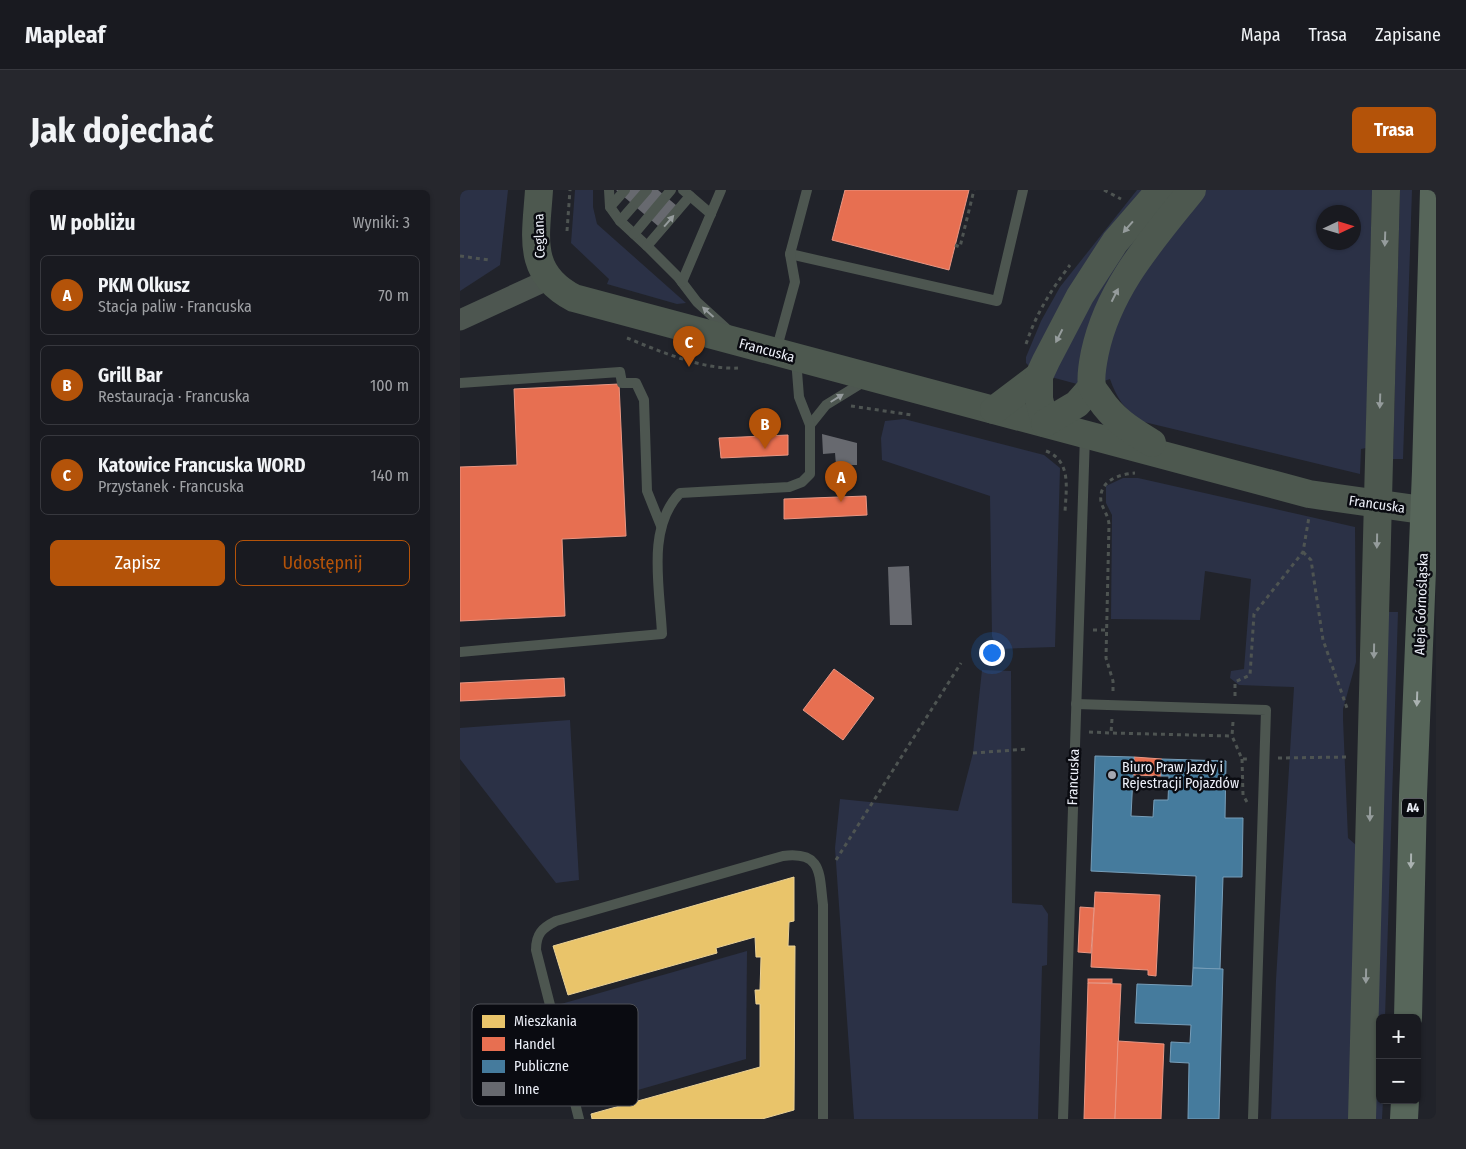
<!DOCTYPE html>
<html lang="pl">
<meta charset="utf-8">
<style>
:root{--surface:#191a20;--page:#26272d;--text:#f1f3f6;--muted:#9fa1a5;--line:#37383e;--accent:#b45309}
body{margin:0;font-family:"Fira Sans Condensed",sans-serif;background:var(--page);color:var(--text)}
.controls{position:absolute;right:15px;bottom:15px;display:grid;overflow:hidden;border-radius:8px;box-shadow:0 1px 4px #0004}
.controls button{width:45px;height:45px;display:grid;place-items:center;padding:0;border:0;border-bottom:1px solid var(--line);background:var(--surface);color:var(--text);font:25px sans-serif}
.compass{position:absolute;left:856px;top:15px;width:45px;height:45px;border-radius:50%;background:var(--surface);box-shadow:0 1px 4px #0004;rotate:86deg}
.you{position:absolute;left:531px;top:462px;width:18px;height:18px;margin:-12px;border:4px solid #fff;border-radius:50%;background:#1a73e8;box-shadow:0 0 0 8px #1a73e833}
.badge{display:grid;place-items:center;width:32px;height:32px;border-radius:50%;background:var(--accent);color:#fff;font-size:16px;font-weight:700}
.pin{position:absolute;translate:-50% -41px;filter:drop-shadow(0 1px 2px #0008)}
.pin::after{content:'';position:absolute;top:26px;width:18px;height:15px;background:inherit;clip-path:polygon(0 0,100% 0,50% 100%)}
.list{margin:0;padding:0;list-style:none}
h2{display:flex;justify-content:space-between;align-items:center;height:65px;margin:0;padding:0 20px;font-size:21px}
h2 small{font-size:16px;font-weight:400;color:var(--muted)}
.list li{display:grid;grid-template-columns:32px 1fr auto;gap:15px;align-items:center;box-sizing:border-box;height:80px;margin:0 10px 10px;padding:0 10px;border:1px solid var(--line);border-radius:8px}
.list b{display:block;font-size:19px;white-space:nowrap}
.list p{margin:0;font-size:16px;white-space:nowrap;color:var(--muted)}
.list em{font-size:16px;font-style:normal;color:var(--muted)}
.actions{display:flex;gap:10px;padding:15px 20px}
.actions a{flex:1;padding:11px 0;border:1px solid var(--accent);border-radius:8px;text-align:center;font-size:18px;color:var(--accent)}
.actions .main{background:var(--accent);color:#fff}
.map{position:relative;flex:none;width:976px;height:929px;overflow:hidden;border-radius:8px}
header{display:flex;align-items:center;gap:30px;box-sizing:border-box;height:70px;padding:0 25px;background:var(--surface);border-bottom:1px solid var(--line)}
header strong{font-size:24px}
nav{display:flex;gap:28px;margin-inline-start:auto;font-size:18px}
.intro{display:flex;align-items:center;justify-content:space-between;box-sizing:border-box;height:120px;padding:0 30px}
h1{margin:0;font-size:35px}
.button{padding:12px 22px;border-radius:8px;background:var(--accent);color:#fff;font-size:18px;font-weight:700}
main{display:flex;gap:30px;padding:0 30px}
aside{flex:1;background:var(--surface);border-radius:8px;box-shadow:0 1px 4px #0004}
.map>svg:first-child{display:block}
.green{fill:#2b3146;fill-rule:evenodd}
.homes{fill:#e9c46a;stroke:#ead195}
.shops{fill:#e76f51;stroke:#e99683}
.public{fill:#457b9d;stroke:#779eb9}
.building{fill:#67696f}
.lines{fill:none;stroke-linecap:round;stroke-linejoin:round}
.path{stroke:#4e5452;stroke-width:3;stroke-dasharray:4 4;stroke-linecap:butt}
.lane{stroke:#4d5650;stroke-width:10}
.street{stroke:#4d5650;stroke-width:21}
.secondary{stroke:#4d584f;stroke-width:28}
.highway{stroke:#57665a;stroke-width:28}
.oneway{fill:#959b9c}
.oneway2{fill:#959c9c}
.oneway3{fill:#aab2b1}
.poi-dot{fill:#a6a8b1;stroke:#0a0b11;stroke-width:2}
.labels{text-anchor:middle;stroke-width:5;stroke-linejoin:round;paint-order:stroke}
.shield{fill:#0a0b11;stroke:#a9abb3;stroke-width:1}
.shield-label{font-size:12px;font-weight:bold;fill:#edf0f9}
.street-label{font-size:14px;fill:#edf0f9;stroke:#0a0b11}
.poi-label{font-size:14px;fill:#edf0f9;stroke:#0a0b11;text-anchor:start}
.key{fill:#0a0b11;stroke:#4e5057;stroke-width:1}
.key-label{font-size:14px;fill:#edf0f9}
</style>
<header>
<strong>Mapleaf</strong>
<nav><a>Mapa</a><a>Trasa</a><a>Zapisane</a></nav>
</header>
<div class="intro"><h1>Jak dojechać</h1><a class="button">Trasa</a></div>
<main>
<aside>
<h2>W pobliżu<small>Wyniki: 3</small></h2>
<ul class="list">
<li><span class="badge">A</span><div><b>PKM Olkusz</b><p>Stacja paliw · Francuska</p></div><em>70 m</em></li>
<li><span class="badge">B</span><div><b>Grill Bar</b><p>Restauracja · Francuska</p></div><em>100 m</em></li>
<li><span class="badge">C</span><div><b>Katowice Francuska WORD</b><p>Przystanek · Francuska</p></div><em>140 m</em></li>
</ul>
<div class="actions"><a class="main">Zapisz</a><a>Udostępnij</a></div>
</aside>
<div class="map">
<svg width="976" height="929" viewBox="0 0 976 929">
<rect width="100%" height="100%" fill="#21232a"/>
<g class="green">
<polygon points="0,0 48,0 40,75 0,101"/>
<polygon points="115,0 133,0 133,17 137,34 226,113 217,114 147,94 149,89 111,53"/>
<polygon points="677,0 683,0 570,177 566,173 566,167 581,131 600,97"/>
<polygon points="714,0 719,0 617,194 591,187 643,90"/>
<path d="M 744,0 L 912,0 L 906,258 L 901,259 L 900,284 L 680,231 C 665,220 656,207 650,189 L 644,191 L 643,181 L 661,115 ZM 864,22 L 894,22 L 894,52 L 864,52 Z"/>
<polygon points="940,0 952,0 943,269 933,269"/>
<polygon points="444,229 584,265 600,278 595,457 537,459 532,446 530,306 422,270 421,248 425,231"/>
<polygon points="663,288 678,288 895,337 896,472 883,519 883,529 888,648 896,655 889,929 811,929 816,790 834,497 779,495 770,488 771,481 784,479 791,389 745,381 740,430 651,429 652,325 646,313 646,296"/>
<polygon points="929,422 938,422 925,828 920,828 920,910 923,910 922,929 915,929 926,425 929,425"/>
<polygon points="522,480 551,481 552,713 582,715 588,724 587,775 582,776 578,929 394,929 375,658 380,609 498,621 513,563"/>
<polygon points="110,530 119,690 96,693 0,569 0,538"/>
<polygon points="287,761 286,869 129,914 101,814"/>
</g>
<polygon class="homes" points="334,687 334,731 329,732 328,756 335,756 334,920 302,929 132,929 131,924 300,877 300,814 296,814 295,800 300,800 301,767 296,767 295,747 256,758 257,763 108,805 93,756"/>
<g class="shops">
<polygon points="385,0 509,0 489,80 372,50"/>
<polygon points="159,194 166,346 102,349 105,426 0,431 0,277 57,275 54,199"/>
<polygon points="328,245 328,265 261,268 259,248"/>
<polygon points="406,306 407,325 324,329 324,309"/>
<polygon points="374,479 414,508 383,550 343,520"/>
<polygon points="104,488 105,506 0,511 0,493"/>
<polygon points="674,567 702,569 701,586 673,585"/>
<polygon points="635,702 700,705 696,786 688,785 688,780 631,777"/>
<polygon points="620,717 634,718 631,763 618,762"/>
<rect x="628" y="789" width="24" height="4"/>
<polygon points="628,793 661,794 655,929 624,929"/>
<polygon points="658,851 704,854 701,929 655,929"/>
</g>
<g class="public">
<polygon points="635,566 674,567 671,626 693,627 694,610 708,610 709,586 701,586 702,569 766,571 765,628 783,628 782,687 763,687 760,779 733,778 736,686 631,681"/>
<polygon points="733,778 763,779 759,929 728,929 729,873 710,872 711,852 730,853 731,835 675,833 677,794 732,796"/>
</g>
<g class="building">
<polygon points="156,0 198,0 223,21 205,42"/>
<polygon points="362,244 397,253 397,275 376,275 375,263 363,264"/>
<polygon points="449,376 452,435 430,435 428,377"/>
</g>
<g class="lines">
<g class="path">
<polyline points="644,0 661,9"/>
<polyline points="107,41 110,0"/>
<polyline points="495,55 500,57 514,0"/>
<polyline points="0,66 29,70"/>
<path d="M 167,148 C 199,161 243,180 278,178"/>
<path d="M 566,154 C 576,124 591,100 610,75"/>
<polyline points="391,216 452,225"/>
<path d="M 586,261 C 612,271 606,299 605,322"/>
<polyline points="843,362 851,370 863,450 887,518"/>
<polyline points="633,440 646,440"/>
<path d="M 653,501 L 653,491 L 646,468 L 649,334 C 648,325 643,319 641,312 C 638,291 659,284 675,283"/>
<polyline points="775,506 775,492 790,485 794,424 843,362 849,327"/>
<polyline points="652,529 651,543 772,546"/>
<polyline points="773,532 772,546 782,569 789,569"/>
<polyline points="629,542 651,543"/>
<polyline points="513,563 568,559"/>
<polyline points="818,568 887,567"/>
<polyline points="782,569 783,605 787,612"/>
<polyline points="376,670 501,473"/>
</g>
<g class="lane">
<polyline points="149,0 150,17 160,31 187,56 218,87 237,112 269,141"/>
<polyline points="223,0 251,24"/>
<polyline points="150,17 165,0"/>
<polyline points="160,31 187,0"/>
<polyline points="174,44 211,0"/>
<polyline points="187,56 230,6"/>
<polyline points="330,64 537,111 563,0"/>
<polyline points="222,92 261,0"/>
<polyline points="316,161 335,92 330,64 347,0"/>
<polyline points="0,193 160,182 162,193 176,193 184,210 187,301 201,336"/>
<polyline points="350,235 366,215 405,191"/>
<path d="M 0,462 L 202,444 C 200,398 186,338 220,303 L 329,297 L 342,292 L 350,284 L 350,235 L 339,207 L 336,169"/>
<polyline points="616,514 806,520 793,929"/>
<path d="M 119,929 L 76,760 C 76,744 82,738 96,731 L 323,666 C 363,661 359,684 363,715 L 363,929"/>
<polyline points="603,929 625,245"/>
</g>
<polyline class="street" points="0,130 87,90"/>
<g class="secondary">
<path d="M 79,0 C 76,47 66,83 114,108 L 849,304 L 976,322"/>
<polyline points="534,220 579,186"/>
<polyline points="585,233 579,209 579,186 586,171 620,106 655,52 700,0"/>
<polyline points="585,233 617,214 632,197"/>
<path d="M 692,253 C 671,240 654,230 640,209 C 638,205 633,201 632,196 C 630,186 633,172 635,162 C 649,97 692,50 732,0"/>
<polyline points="902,929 926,0"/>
</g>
<g class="highway">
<polyline points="948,828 953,605 966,281 974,0"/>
<polyline points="944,929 945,910"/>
</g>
</g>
<defs><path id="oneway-solid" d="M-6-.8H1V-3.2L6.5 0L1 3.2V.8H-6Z" transform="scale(1.25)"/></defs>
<g class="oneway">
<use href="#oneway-solid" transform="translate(209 31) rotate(-49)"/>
<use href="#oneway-solid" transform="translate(248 122) rotate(-138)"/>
<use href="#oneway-solid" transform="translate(377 208) rotate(-32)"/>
</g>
<g class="oneway2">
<use href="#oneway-solid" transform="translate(668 37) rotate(131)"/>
<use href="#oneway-solid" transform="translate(925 49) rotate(92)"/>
<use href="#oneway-solid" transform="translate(655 105) rotate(-63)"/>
<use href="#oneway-solid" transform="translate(599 146) rotate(117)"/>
<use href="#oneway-solid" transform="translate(920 211) rotate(92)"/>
<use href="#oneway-solid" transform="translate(917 351) rotate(91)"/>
<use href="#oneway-solid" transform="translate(914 461) rotate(91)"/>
<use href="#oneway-solid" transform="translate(910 624) rotate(91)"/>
<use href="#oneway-solid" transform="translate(906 786) rotate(91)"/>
</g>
<g class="oneway3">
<use href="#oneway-solid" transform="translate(957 509) rotate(92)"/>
<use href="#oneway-solid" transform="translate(951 671) rotate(91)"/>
</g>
<circle class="poi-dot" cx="652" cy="585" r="5"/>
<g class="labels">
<rect class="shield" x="942" y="608.5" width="22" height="19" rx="4"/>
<g class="shield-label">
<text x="953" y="622">A4</text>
</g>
<g class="street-label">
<text transform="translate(79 46) rotate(-92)" y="5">Ceglana</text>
<text transform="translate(307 160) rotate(15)" y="5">Francuska</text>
<text transform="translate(917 314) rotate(8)" y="5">Francuska</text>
<text transform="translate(961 414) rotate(-88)" y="5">Aleja Górnośląska</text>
<text transform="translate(613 587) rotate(-88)" y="5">Francuska</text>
</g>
<g class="poi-label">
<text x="662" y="582">Biuro Praw Jazdy i<tspan x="662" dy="16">Rejestracji Pojazdów</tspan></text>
</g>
</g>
<rect x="12" y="814" width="166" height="102" rx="8" class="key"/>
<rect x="22" y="825" width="23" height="13" fill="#e9c46a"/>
<rect x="22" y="847" width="23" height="14" fill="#e76f51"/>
<rect x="22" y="870" width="23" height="13" fill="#457b9d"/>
<rect x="22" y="892" width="23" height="14" fill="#67696f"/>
<g class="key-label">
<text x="54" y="836">Mieszkania</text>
<text x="54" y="859">Handel</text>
<text x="54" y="881">Publiczne</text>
<text x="54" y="904">Inne</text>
</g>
</svg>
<div class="controls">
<button>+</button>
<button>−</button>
</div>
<svg class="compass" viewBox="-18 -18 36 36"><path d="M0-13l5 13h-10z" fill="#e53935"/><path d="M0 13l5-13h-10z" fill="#9fa1a5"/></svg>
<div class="you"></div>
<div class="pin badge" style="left:381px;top:312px">A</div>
<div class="pin badge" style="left:305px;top:259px">B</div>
<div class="pin badge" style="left:229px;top:177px">C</div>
</div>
</main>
